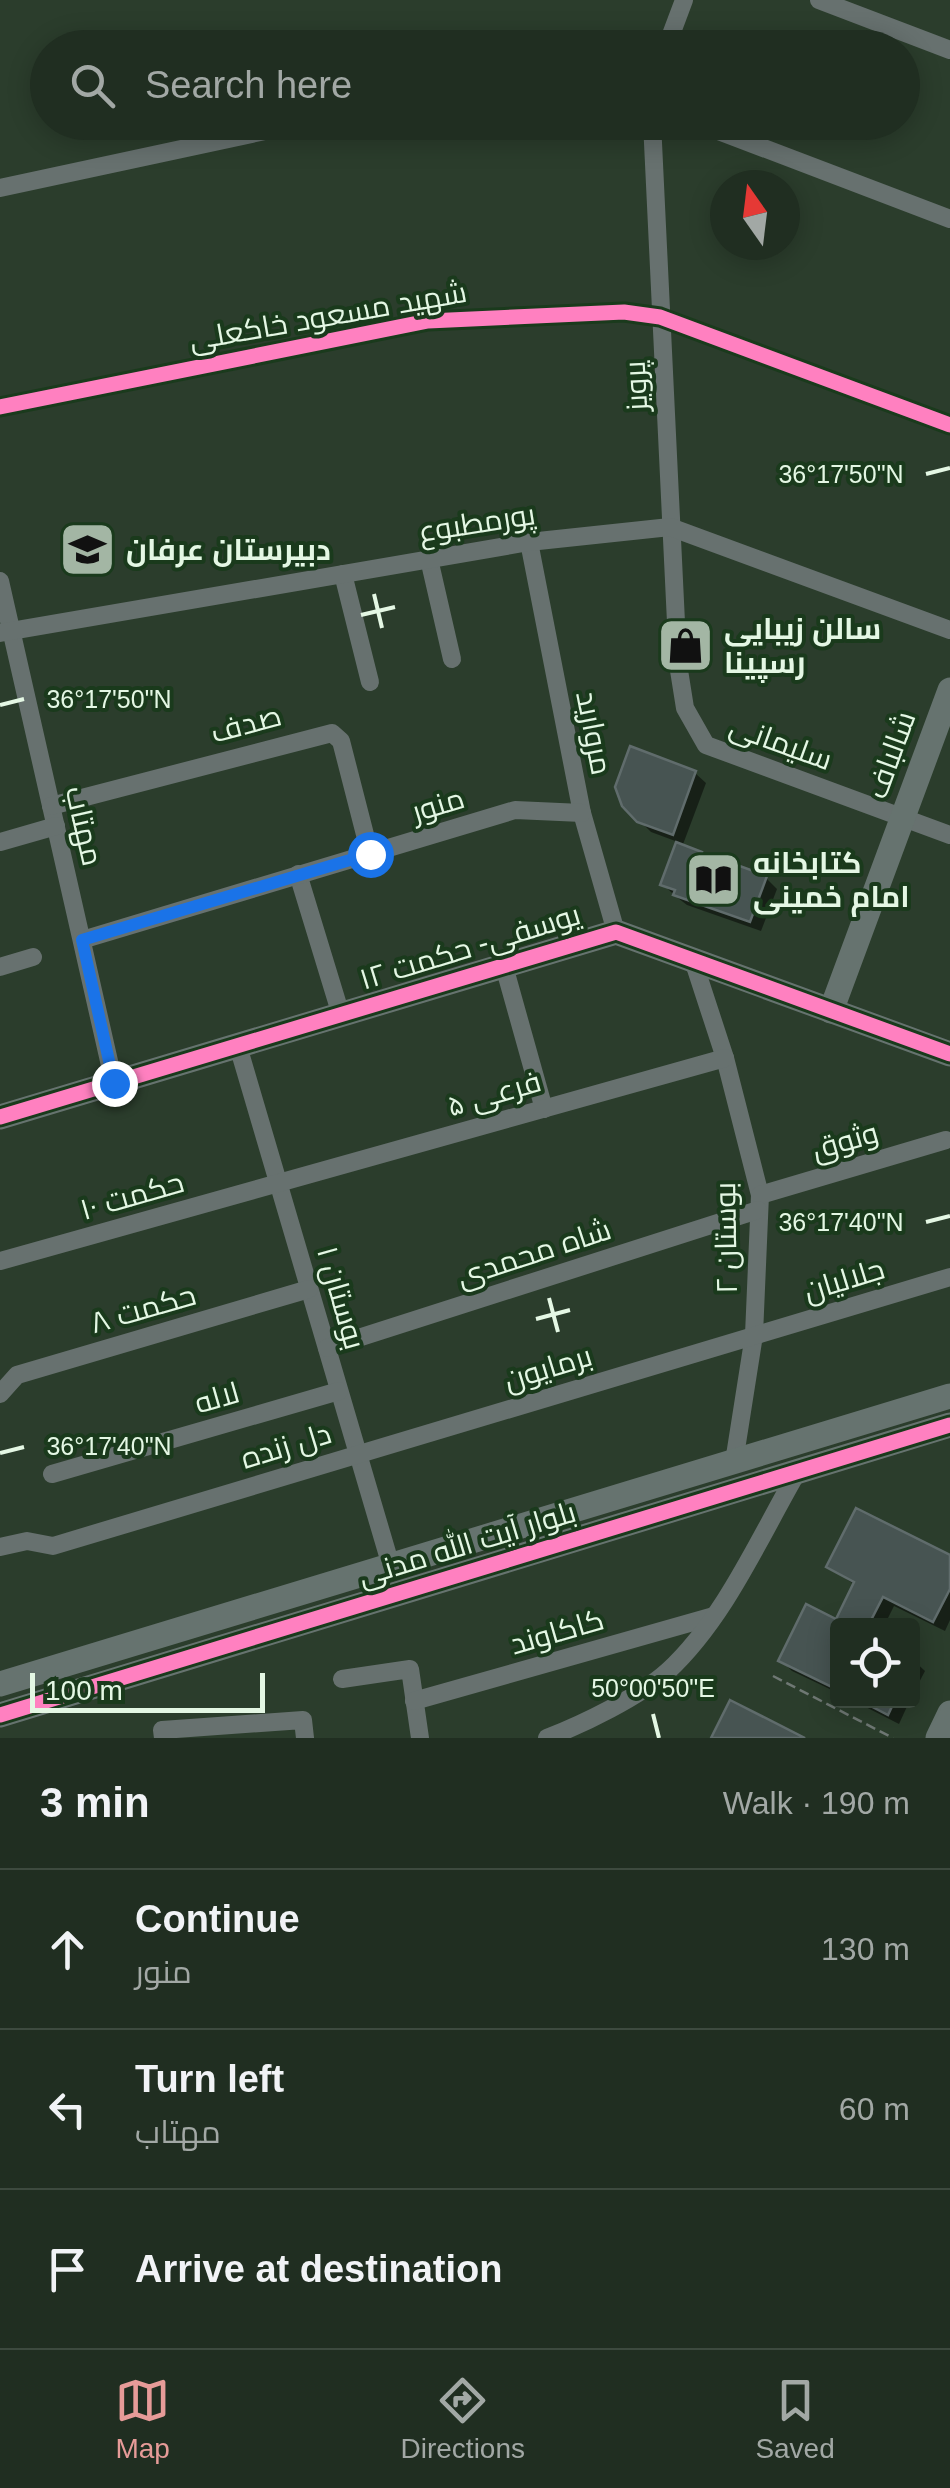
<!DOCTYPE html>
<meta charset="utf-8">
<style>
:root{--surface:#202e21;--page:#2d3a2e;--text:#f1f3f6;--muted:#a2a8a5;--line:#3d4a3f;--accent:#e69b98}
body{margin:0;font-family:Arial,Cairo,sans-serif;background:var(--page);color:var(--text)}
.controls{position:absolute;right:30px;bottom:30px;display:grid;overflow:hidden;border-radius:10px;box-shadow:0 5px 25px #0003}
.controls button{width:90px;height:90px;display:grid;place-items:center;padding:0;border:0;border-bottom:2px solid var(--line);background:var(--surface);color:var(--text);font:50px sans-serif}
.compass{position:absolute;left:710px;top:170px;width:90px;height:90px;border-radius:50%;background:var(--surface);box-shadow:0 5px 25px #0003;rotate:346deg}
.scale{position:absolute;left:30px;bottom:25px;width:235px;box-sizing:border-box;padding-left:10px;border:5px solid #e4f7e4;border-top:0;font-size:28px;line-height:35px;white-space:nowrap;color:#e4f7e4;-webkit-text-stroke:8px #1a3a1c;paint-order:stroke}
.stop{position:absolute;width:30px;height:30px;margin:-22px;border:8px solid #1a73e8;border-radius:50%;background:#fff}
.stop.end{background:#1a73e8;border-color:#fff;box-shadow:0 2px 10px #0008}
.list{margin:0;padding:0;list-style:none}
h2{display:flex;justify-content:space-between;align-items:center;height:130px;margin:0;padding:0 40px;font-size:42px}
h2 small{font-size:32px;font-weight:400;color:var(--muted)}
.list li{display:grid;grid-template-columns:65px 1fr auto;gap:30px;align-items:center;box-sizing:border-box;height:160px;padding:0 40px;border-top:2px solid var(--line)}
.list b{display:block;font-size:38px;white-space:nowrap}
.list p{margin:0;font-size:32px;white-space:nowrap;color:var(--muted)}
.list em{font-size:32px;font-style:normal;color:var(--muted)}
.icon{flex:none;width:55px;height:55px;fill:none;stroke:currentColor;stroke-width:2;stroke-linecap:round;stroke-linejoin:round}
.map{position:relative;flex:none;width:950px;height:1738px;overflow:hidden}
.search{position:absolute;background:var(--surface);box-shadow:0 5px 25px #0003;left:30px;right:30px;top:30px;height:110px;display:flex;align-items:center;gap:25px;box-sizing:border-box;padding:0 35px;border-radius:55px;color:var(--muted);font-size:38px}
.sheet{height:610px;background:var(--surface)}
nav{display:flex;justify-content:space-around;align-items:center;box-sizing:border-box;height:140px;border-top:2px solid var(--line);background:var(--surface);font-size:28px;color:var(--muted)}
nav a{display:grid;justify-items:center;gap:5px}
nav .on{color:var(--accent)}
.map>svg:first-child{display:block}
.shadow{fill:#0007}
.building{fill:#475452;stroke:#606c6c;stroke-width:2.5}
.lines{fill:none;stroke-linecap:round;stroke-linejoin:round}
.path{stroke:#6f7874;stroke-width:2.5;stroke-dasharray:10 5;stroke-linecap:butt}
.street{stroke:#67716f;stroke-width:18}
.secondary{stroke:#66736f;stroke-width:25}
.cycleway-casing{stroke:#1a3a1c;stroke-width:21}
.cycleway{stroke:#ff80c0;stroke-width:15}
.route{stroke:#1a73e8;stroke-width:12}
.ticks{fill:none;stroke:#e4f7e4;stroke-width:4}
.labels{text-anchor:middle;stroke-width:8;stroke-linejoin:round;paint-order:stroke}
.street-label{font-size:30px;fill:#e4f7e4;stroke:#1a3a1c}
.poi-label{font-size:30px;font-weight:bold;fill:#e4f7e4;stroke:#1a3a1c;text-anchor:start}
.ticks-label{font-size:25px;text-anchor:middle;fill:#e4f7e4;stroke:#1a3a1c;stroke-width:8;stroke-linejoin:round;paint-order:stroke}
</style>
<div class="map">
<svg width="950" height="1738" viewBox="0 0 950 1738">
<rect width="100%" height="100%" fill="#2b3d2c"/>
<g class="shadow">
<polygon points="695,773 706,783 682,847 710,863 766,878 777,889 761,931 687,905 674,895 663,884 678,842 651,832 624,805"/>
<polygon points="950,1557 950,1620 945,1631 894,1606 884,1626 838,1626 838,1693 792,1671 781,1660 837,1622 855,1585 829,1567"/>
<polygon points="912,1659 925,1671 912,1696"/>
<polygon points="852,1700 910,1700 899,1724"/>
</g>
<g class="building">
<polygon points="630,746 696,771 673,835 637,822 622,806 615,787"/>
<polygon points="676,842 702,852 700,858 708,861 710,855 767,876 750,922 673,895 675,890 660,885"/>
<polygon points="856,1508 950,1555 950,1589 933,1622 883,1597 868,1626 838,1626 838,1690 778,1661 806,1604 836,1619 854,1582 826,1567"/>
<polygon points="730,1700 805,1738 711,1738"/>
<polygon points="859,1700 895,1700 888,1715"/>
</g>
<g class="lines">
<polyline class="path" points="773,1676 893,1738"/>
<g class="street">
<polyline points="819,0 950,50"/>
<polyline points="666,48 684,0"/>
<polyline points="652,122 678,664 685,708 706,745 950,835"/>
<polyline points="695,122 950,219"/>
<polyline points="0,188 307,122"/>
<polyline points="0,407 428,321 624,312 660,317 950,425"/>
<polyline points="529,542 582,813 616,932"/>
<polyline points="429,559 452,659"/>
<polyline points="343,574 370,682"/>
<polyline points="0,581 114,1083"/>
<polyline points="0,633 529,542 670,527 950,630"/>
<polyline points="51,806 332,733 341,741 370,854"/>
<polyline points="0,842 56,826"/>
<polyline points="298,874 341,1015"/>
<polyline points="82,940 515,810 582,813"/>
<polyline points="693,960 725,1058 760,1195 754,1335 734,1462"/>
<polyline points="504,966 544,1109"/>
<polyline points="0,967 33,957"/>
<polyline points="238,1046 391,1566"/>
<polyline points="760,1195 946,1140"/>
<polyline points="0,1261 725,1058"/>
<polyline points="327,1348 758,1210"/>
<polyline points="0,1394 17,1375 309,1289"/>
<polyline points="52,1474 339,1391"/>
<polyline points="0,1547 27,1541 53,1546 950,1277"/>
<polyline points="342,1679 410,1669 420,1738"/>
<polyline points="414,1701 714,1616"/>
<polyline points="163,1738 162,1730 303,1720 305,1738"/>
<path d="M 547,1738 C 583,1724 639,1697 668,1671 C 725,1618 759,1538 798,1471"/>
</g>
<g class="secondary">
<polyline points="831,1011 950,690"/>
<polyline points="0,1117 616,932 950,1054"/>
<polyline points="0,1684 950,1396"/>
<polyline points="0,1715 950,1425"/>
<polyline points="938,1738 950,1713"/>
</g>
<defs>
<g id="cycleway">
<polyline points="0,407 428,321 624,312 660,317 950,425"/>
<polyline points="0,1117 616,932 950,1054"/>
<polyline points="0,1715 950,1425"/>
</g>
</defs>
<use href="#cycleway" class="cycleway-casing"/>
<use href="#cycleway" class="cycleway"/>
</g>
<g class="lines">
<polyline class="route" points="114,1083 82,940 370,854"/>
</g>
<path class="ticks" d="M 926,474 L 950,468M 374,594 L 382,628M 361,615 L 395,607M 0,705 L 24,699M 926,1222 L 950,1216M 549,1298 L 558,1332M 536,1319 L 570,1310M 0,1453 L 24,1447M 653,1714 L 659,1738"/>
<defs>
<symbol id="school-square" viewBox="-11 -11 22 22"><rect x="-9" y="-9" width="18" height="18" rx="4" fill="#a3b6a4" stroke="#1a3a1c"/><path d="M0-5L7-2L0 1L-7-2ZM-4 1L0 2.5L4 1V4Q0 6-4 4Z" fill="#111"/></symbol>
<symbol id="shop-square" viewBox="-11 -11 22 22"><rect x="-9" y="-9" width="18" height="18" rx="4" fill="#a3b6a4" stroke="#1a3a1c"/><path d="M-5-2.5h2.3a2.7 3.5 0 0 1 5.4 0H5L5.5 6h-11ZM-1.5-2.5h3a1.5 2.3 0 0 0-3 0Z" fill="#111"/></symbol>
<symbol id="library-square" viewBox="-11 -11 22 22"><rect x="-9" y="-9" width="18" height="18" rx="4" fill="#a3b6a4" stroke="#1a3a1c"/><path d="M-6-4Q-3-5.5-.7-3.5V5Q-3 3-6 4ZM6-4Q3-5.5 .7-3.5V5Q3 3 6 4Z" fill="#111"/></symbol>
</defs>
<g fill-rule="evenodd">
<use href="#school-square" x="56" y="518" width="63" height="63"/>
<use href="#shop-square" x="654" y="614" width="63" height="63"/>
<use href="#library-square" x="682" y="848" width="63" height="63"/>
</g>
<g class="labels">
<g class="street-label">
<text transform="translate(328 316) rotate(-10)" y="10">شهید مسعود خاکعلی</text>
<text transform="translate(636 386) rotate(-93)" y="10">پرویز</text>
<text transform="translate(477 523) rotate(-9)" y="10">پورمطبوع</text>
<text transform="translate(246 724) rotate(-15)" y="10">صدف</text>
<text transform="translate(594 733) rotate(79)" y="10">مروارید</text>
<text transform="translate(781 743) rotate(20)" y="10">سلیمانی</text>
<text transform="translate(891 755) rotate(-70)" y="10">شالباف</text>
<text transform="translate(438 805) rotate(-17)" y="10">منور</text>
<text transform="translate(84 826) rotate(77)" y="10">مهتاب</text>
<text transform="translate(470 947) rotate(-17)" y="10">یوسفی- حکمت ۱۲</text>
<text transform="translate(494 1094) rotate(-16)" y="10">فرعی ۵</text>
<text transform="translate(845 1141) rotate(-16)" y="10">وثوق</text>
<text transform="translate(132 1196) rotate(-16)" y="10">حکمت ۱۰</text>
<text transform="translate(726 1238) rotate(-91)" y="10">بوستان ۲</text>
<text transform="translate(534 1253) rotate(-18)" y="10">شاه محمدی</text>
<text transform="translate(844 1280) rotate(-17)" y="10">جلالیان</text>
<text transform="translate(341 1298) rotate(74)" y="10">بوستان ۱</text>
<text transform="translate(143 1309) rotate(-16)" y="10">حکمت ۸</text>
<text transform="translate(548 1368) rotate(-17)" y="10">برمایون</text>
<text transform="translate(217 1398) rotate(-16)" y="10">لاله</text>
<text transform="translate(286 1446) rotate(-17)" y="10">دل زنده</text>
<text transform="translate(467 1544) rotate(-17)" y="10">بلوار آیت الله مدنی</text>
<text transform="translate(557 1632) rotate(-16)" y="10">کاکاوند</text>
</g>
<g class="poi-label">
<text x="126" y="560">دبیرستان عرفان</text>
<text x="724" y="639">سالن زیبایی<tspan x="724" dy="34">رسپینا</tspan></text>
<text x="753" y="873">کتابخانه<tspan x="753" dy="34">امام خمینی</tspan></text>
</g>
</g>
<g class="ticks-label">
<text x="841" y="483">36°17'50"N</text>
<text x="109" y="708">36°17'50"N</text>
<text x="841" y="1231">36°17'40"N</text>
<text x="109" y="1455">36°17'40"N</text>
<text x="653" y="1697">50°00'50"E</text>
</g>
</svg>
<div class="controls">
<button><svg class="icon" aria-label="locate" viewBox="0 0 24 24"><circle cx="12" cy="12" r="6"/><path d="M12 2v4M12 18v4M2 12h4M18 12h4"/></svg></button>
</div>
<svg class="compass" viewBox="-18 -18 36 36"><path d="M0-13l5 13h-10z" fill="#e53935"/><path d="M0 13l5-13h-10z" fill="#a2a8a5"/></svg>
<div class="scale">100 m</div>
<div class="stop" style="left:370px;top:854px"></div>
<div class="stop end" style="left:114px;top:1083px"></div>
<div class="search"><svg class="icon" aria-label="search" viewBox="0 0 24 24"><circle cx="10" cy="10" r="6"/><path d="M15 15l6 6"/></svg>Search here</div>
</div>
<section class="sheet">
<h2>3 min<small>Walk · 190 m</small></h2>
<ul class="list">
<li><svg class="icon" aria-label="ahead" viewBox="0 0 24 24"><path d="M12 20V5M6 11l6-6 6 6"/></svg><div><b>Continue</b><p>منور</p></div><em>130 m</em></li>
<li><svg class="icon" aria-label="left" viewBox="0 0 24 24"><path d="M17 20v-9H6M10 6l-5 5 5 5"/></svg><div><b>Turn left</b><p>مهتاب</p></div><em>60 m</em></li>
<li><svg class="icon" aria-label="arrive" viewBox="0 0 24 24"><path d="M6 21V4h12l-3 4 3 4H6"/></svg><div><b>Arrive at destination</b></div></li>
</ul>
</section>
<nav>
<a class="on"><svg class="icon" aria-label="map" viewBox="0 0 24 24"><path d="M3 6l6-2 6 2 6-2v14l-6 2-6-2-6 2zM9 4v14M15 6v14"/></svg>Map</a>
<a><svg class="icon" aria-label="directions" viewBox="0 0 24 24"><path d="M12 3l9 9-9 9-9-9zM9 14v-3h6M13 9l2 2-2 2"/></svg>Directions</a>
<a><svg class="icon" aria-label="saved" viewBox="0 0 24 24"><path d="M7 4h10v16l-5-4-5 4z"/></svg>Saved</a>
</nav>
